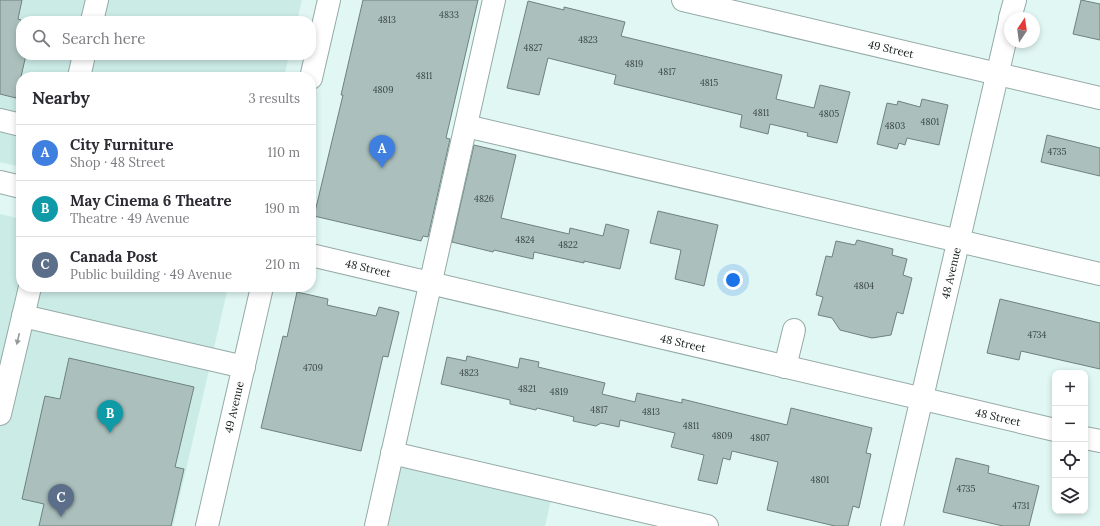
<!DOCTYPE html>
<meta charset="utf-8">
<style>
:root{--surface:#fff;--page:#f2f2f3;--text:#2b2b33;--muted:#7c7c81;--line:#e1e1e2;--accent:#9f371c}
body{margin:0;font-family:Lora,serif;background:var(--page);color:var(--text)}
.controls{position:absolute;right:12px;bottom:12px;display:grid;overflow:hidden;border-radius:8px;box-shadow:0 2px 6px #0003}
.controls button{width:36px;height:36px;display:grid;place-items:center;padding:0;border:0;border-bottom:1px solid var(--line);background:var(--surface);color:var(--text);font:20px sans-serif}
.compass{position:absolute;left:1004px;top:12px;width:36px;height:36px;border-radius:50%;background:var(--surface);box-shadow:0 2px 6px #0003;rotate:13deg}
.you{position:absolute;left:733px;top:280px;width:14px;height:14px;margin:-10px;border:3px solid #fff;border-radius:50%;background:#1a73e8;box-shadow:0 0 0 6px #1a73e833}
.badge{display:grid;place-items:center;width:26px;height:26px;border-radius:50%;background:var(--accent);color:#fff;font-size:13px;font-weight:700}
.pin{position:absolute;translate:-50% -33px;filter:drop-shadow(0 1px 2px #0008)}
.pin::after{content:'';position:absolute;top:21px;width:14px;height:12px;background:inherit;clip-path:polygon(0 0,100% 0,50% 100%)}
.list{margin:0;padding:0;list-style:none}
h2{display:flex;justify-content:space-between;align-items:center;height:52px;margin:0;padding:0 16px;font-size:17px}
h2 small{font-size:13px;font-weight:400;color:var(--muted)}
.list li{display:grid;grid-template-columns:26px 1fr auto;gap:12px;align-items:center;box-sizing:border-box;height:56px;padding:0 16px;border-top:1px solid var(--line)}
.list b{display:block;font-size:15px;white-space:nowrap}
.list p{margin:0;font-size:13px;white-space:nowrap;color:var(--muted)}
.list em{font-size:13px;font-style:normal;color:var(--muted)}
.icon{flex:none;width:22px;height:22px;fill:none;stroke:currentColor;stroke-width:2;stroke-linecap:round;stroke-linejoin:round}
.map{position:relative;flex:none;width:1100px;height:526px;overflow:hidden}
.search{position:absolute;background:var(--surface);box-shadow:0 2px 6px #0003;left:16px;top:16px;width:300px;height:44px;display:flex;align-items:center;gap:10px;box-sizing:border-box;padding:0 14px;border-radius:16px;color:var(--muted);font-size:15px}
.panel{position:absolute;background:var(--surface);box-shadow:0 2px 6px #0003;left:16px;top:72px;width:300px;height:220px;border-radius:16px}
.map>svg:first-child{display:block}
.built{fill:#cbebe6}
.building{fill:#abc0bd;stroke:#6e827f}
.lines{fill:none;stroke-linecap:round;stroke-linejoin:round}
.minor-casing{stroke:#95aaa6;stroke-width:24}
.minor{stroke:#fff;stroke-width:22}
.oneway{fill:#969a99}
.labels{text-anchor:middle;stroke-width:4;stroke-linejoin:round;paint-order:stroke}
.number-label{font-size:9px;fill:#3b4645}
.street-label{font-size:11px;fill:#161e1d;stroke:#fefefe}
</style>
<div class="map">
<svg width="1100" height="526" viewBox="0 0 1100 526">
<rect width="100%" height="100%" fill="#e0f7f3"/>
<g class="built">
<polygon points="0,0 302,0 297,21 21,21 21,55 289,55 284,77 21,77 21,167 0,162"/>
<polygon points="0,214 21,219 21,287 228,287 173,526 0,526"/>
<polygon points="400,461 552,495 545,526 384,526"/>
</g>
<g class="building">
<polygon points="0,0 22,0 18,19 21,20 21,55 26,55 16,98 0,94"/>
<polygon points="363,0 478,0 446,138 450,139 428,237 423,236 421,241 314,216 343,95 341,95"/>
<polygon points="1081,0 1100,4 1100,40 1073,34"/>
<polygon points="528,1 564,10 564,7 625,22 621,36 782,75 776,99 814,108 820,85 850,92 837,143 807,136 808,133 770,124 768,134 740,127 742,115 614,84 616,75 548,58 539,95 507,88"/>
<polygon points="922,99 948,105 939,145 907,138 905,145 899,143 897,149 877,144 887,103 897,105 898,101 920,107"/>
<polygon points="1047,135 1100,148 1100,176 1041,162"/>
<polygon points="474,145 516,155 501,218 569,234 570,228 603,236 606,224 629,230 620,269 584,261 584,263 534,252 533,259 494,250 493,252 452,242"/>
<polygon points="658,211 718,225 704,286 675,279 681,250 650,243"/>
<polygon points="857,240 893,249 892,255 907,259 903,275 912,278 903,314 897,312 891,335 872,338 840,330 832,318 818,315 823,297 816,295 826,256 832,257 836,241 855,245"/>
<polygon points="297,292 328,299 327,305 376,316 379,307 399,312 388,357 383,356 361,451 261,428 283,336 287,337"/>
<polygon points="1000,299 1100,323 1100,369 1021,351 1019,360 987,353"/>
<polygon points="467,356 518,368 520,358 539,362 538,367 605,383 602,394 635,402 637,393 682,403 682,399 787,425 791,408 872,428 866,453 871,454 859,508 853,506 848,526 835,526 767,510 778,462 732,451 730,460 723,458 717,484 698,480 704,455 671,447 675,433 620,420 619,427 601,423 596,426 573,421 574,417 537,408 536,410 510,404 510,400 441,384 447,357 466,361"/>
<polygon points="69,358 194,387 175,467 184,469 171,526 39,526 44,504 22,499 45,396 60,399"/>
<polygon points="956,458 989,466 988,473 1039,486 1029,526 1003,526 943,512"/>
</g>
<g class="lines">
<defs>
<g id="minor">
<polyline points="683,0 1100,98"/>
<polyline points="1010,18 1015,0"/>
<polyline points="92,21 97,0"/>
<polyline points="79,77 84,55"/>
<polyline points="311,78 329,0"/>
<polyline points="0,120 21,125"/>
<polyline points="466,126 1100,274"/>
<polyline points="0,182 21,187"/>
<polyline points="311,255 1055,430"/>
<polyline points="23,316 244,367"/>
<polyline points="785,367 794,330"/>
<polyline points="0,414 30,287"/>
<polyline points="1085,438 1100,441"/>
<polyline points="392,453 707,526"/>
<polyline points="207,526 262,287"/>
<polyline points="376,526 494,0"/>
<polyline points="892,526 1010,20"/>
</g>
</defs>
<use href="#minor" class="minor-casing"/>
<use href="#minor" class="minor"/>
</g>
<defs><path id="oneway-solid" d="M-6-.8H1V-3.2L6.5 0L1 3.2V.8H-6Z"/></defs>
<use class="oneway" href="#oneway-solid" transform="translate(18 339) rotate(103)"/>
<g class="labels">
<g class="number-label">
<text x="449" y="18">4833</text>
<text x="387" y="23">4813</text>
<text x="588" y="43">4823</text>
<text x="533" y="51">4827</text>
<text x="634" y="67">4819</text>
<text x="667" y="75">4817</text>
<text x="424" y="79">4811</text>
<text x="709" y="86">4815</text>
<text x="383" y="93">4809</text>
<text x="761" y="116">4811</text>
<text x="829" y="117">4805</text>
<text x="930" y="125">4801</text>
<text x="895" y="129">4803</text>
<text x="1057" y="155">4735</text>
<text x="484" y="202">4826</text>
<text x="525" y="243">4824</text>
<text x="568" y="248">4822</text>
<text x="864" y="289">4804</text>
<text x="1037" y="338">4734</text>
<text x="313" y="371">4709</text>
<text x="469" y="376">4823</text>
<text x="527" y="392">4821</text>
<text x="559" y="395">4819</text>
<text x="599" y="413">4817</text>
<text x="651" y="415">4813</text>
<text x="691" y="429">4811</text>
<text x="722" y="439">4809</text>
<text x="760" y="441">4807</text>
<text x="820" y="483">4801</text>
<text x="966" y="492">4735</text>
<text x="1021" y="509">4731</text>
</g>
<g class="street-label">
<text transform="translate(891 49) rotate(13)" y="4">49 Street</text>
<text transform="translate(368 268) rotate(13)" y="4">48 Street</text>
<text transform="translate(951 273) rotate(-77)" y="4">48 Avenue</text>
<text transform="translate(683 343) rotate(13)" y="4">48 Street</text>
<text transform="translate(234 407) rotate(-77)" y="4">49 Avenue</text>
<text transform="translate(998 417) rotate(13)" y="4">48 Street</text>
</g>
</g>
</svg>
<div class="controls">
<button>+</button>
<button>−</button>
<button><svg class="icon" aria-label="locate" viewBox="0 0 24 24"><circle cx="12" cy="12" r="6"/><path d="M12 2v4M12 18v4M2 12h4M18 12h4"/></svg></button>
<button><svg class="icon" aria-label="layers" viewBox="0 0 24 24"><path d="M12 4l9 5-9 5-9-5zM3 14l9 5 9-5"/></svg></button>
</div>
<svg class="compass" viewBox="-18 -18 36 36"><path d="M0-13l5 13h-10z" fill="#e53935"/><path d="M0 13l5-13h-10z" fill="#7c7c81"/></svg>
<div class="you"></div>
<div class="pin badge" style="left:382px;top:168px;background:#3f7fe0">A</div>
<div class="pin badge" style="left:110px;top:433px;background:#0f9aa8">B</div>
<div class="pin badge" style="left:61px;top:517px;background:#5c6f8a">C</div>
<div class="search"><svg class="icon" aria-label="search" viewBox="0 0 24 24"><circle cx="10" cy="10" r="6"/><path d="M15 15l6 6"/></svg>Search here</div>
<section class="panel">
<h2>Nearby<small>3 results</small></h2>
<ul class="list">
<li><span class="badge" style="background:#3f7fe0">A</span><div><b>City Furniture</b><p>Shop · 48 Street</p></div><em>110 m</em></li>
<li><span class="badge" style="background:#0f9aa8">B</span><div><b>May Cinema 6 Theatre</b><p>Theatre · 49 Avenue</p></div><em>190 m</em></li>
<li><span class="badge" style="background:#5c6f8a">C</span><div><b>Canada Post</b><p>Public building · 49 Avenue</p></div><em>210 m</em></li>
</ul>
</section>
</div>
